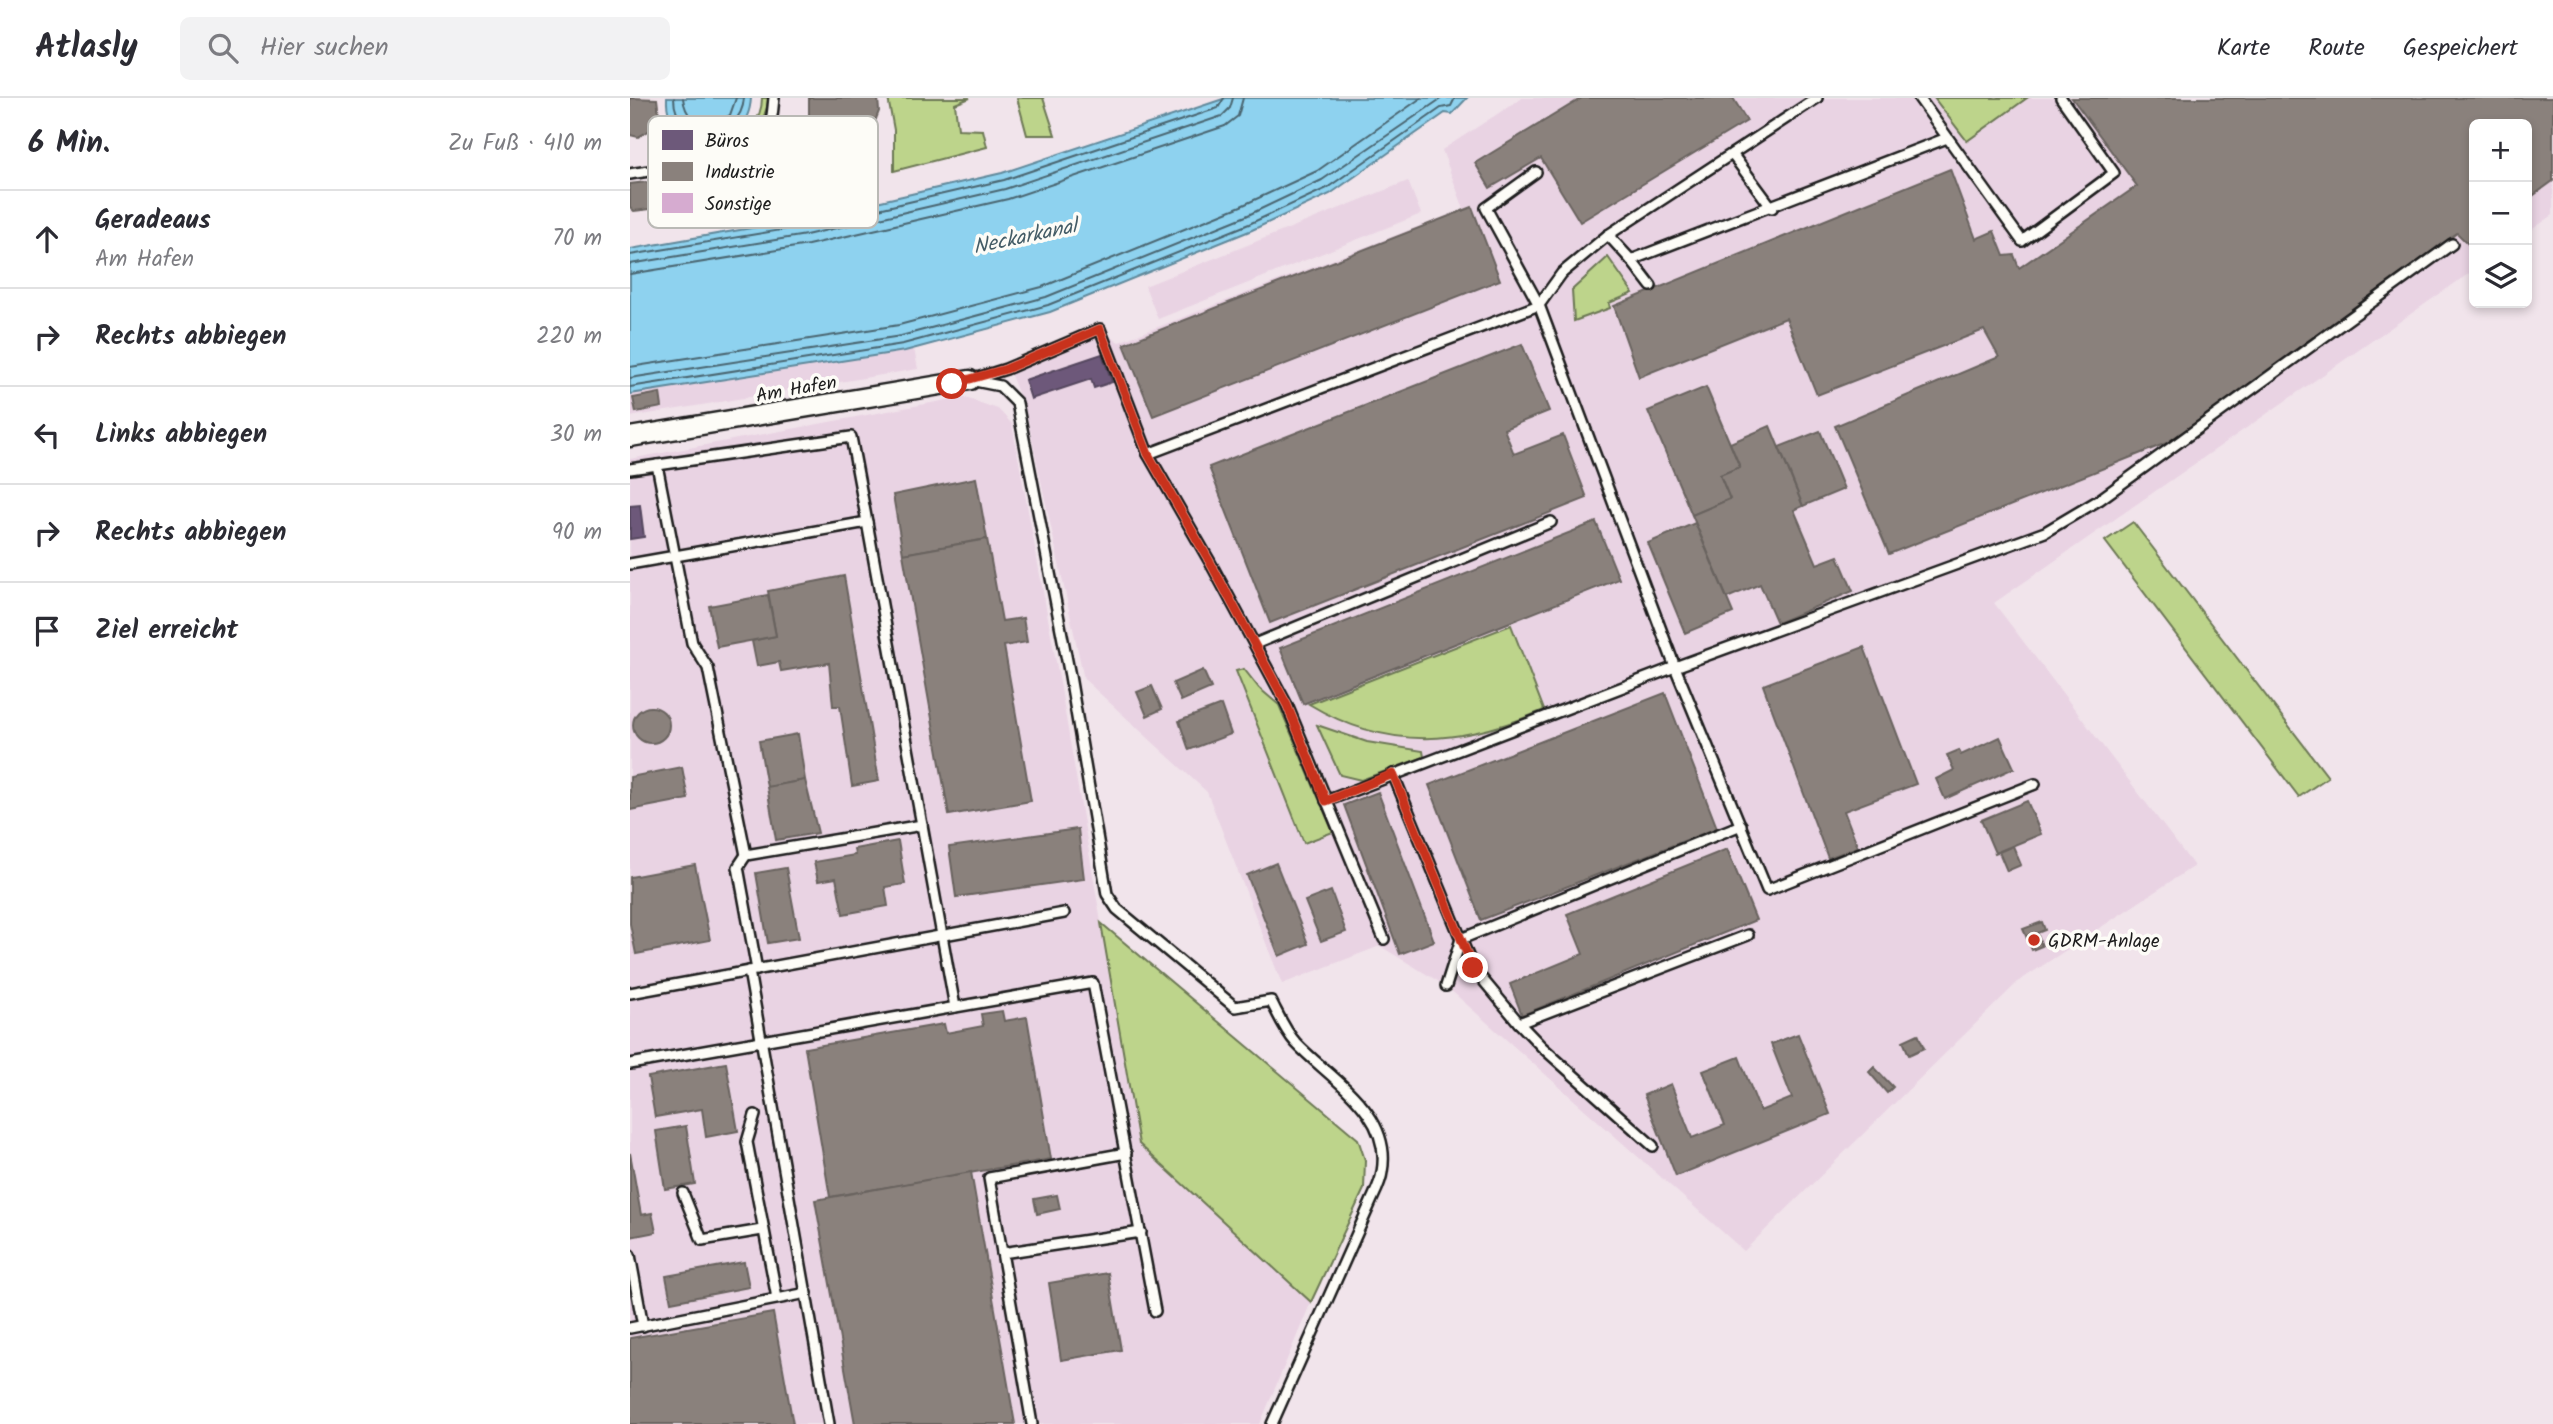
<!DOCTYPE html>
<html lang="de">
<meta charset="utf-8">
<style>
:root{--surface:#fff;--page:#f2f2f3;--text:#2b2b33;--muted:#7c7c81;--line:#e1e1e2}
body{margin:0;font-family:Kalam,sans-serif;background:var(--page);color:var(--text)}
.controls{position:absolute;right:21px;top:21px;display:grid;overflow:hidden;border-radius:10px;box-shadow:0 4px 10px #0003}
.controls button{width:63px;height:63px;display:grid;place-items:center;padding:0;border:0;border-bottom:2px solid var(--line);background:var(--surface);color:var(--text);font:35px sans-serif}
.stop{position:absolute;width:21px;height:21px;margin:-16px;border:5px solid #c8321e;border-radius:50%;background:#fff}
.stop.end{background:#c8321e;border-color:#fff;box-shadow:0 2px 7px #0008}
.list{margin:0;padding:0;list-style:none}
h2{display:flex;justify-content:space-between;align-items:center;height:91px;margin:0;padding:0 28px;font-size:30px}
h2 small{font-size:23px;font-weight:400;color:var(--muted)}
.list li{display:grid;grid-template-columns:46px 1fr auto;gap:21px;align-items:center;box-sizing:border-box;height:98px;padding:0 28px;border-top:2px solid var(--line)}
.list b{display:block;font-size:26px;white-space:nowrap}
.list p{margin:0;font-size:23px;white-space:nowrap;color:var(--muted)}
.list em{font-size:23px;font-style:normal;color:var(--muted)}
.icon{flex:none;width:38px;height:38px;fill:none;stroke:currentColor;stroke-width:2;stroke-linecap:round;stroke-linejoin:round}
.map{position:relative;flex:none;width:1923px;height:1326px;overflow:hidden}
header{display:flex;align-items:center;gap:42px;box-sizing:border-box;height:98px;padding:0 35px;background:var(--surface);border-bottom:2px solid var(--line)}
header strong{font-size:33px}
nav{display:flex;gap:38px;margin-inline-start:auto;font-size:24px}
.search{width:490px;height:63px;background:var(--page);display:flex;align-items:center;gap:18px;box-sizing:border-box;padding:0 24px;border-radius:10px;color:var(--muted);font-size:26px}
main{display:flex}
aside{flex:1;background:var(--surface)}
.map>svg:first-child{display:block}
.built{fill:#e9d3e3}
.green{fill:#bdd48b;stroke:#6c7854;stroke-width:2}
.water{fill:#8ed2ef;stroke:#60899b;stroke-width:2}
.offices{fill:#6d597a;stroke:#55475e;stroke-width:2}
.industry{fill:#8a817c;stroke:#69635f;stroke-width:2}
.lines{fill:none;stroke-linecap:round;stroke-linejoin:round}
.shore{stroke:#4a6570;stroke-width:2}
.lane-casing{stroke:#1c1c1c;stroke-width:14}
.street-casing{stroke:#1c1c1c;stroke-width:23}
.lane{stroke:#fdfcf7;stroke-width:9}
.street{stroke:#fdfcf7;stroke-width:18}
.route{stroke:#c8321e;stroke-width:9}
.poi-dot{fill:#c8321e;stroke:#fdfcf7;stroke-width:2.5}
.labels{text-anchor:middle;stroke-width:7;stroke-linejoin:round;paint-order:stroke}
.street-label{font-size:19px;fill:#1c1c1c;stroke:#fdfcf7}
.poi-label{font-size:19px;fill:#1c1c1c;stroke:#fdfcf7;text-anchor:start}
.water-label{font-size:21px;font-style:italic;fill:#445c66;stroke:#fdfcf7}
.key{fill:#fdfcf7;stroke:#bab9b5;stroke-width:2}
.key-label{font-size:19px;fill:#1c1c1c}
</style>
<header>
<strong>Atlasly</strong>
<div class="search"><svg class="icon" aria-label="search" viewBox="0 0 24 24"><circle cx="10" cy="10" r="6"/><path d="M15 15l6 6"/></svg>Hier suchen</div>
<nav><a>Karte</a><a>Route</a><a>Gespeichert</a></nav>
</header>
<main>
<aside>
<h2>6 Min.<small>Zu Fuß · 410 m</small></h2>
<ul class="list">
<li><svg class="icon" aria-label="ahead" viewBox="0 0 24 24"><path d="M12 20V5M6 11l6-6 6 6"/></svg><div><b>Geradeaus</b><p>Am Hafen</p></div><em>70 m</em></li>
<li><svg class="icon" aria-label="right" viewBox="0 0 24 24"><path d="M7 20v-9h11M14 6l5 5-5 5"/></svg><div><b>Rechts abbiegen</b></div><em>220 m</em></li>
<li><svg class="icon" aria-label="left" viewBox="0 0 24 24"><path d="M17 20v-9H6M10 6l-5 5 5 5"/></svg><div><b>Links abbiegen</b></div><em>30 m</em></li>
<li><svg class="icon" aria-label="right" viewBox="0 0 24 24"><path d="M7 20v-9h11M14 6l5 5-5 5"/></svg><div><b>Rechts abbiegen</b></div><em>90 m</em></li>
<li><svg class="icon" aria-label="arrive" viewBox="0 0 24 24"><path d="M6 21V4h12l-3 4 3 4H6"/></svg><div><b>Ziel erreicht</b></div></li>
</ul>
</aside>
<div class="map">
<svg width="1923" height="1326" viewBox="0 0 1923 1326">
<rect width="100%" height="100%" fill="#f1e4eb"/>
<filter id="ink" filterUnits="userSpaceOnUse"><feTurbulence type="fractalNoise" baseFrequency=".0143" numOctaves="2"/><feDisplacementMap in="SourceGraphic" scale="14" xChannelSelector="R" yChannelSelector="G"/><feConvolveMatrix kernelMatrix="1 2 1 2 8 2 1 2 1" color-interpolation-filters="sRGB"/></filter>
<g filter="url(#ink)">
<g class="built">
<polygon points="892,0 1923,0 1923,117 1897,135 1897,26 1844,26 1844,172 1364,505 1564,768 1389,883 1114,1153 816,888 750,848 652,886 577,694 454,581 396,314 380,275 475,236 489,244 834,111 812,52"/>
<polygon points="778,83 791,116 528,221 515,188"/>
<polygon points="284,251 288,271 0,319 0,296"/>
<polygon points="333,299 368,311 382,326 430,585 509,1046 681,1204 630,1326 0,1326 0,361"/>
</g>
<g class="green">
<path d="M 132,0 L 139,0 C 134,28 122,44 94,51 L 93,45 C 115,38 132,24 132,0 Z"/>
<polygon points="258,0 340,0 325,6 328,31 353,32 357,49 264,73 264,32"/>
<polygon points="387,0 413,0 425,37 397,37"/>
<polygon points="1304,0 1397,0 1337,43"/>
<polygon points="978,159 1003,195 979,205 980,210 944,223 942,192"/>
<polygon points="1503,424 1698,679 1669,699 1475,443"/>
<path d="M 881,527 L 914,612 C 832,647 758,654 679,606 Z"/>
<polygon points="614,571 629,590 649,607 703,734 674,745 606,573"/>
<polygon points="687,627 737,644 793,653 794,659 731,682 710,677"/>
<polygon points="471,825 728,1041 735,1062 734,1091 681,1204 509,1046"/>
</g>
<g class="water">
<path d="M 37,0 L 121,0 C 118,59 34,53 37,0 Z"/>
<polygon points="596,0 837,0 822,16 815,15 700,96 622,132 420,214 275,253 0,296 0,151 173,121 372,75"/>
</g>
<g class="offices">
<polygon points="472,256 482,284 464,290 461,281 401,301 395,282"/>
<polygon points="10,407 14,439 0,441 0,408"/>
</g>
<g class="industry">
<polygon points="0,0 27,1 29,17 22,31 8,39 0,37"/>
<polygon points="179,0 248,0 249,13 243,29 230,41 204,43 183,28 179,19"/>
<polygon points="952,0 1103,0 1117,23 950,124 911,60 860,90 845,65"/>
<polygon points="1442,0 1923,0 1923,83 1897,102 1897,26 1844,26 1844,141 1838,146 1827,135 1539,344 1259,456 1205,328 1369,259 1354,232 1187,297 1156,220 1009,279 984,208 1320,71 1346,141 1364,133 1374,158 1384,157 1389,170 1507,88"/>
<polygon points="16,84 22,89 24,104 20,111 4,113 0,109 0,86"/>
<polygon points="842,109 870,182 523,318 494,246"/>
<polygon points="892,246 919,313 874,331 884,356 933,337 957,400 640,525 579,369"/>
<polygon points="1076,289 1110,369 1090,377 1100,401 1062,417 1018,313"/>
<polygon points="30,295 32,309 6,314 3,300"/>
<polygon points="1140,328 1173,408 1164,412 1187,466 1208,458 1223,493 1147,525 1130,486 1097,500 1062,417 1100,401 1090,377 1110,369 1100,345"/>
<polygon points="1190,333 1214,391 1173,408 1149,349"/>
<polygon points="346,380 357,441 273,456 263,397"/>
<polygon points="966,424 989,481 673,606 650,550"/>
<polygon points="1065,425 1103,515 1055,535 1018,445"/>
<polygon points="357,441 372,523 393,520 397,544 374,548 401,703 319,717 273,456"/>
<polygon points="214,478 249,683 222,688 210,608 203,608 199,565 151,573 149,564 127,568 122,543 146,538 138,493"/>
<polygon points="138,497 146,538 87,549 79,508"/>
<polygon points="1234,549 1286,686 1214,713 1228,749 1198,760 1133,587"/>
<polygon points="573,572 581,590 551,603 543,585"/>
<polygon points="522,588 532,611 517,618 507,594"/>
<polygon points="1035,595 1087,730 851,822 799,687"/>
<polygon points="591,607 601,636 559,652 549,623"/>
<circle cx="21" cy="627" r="18"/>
<polygon points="168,636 175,682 137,689 129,643"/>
<polygon points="1370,639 1384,670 1315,701 1306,681 1324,672 1317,657 1329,652 1331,657"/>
<polygon points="52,669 58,701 0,712 0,679"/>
<polygon points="175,682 188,735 146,742 137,689"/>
<polygon points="748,694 804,843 770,856 714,707"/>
<polygon points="1397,703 1411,736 1365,755 1351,722"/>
<polygon points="448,731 454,781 326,799 319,749"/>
<polygon points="268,743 275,786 255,789 258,808 213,816 206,780 188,783 184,764 225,757 224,751"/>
<polygon points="1383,748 1391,767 1377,773 1369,754"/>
<polygon points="1097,751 1126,822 892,917 880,886 953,856 937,816"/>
<polygon points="646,765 678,846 649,858 617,777"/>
<polygon points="65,767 80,842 6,856 0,826 0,779"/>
<polygon points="156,770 169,840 138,845 126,775"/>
<polygon points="701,793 716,834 691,843 675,803"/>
<polygon points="1412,824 1415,832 1407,835 1412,848 1402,852 1393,831"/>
<polygon points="372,913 374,923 397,919 421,1061 200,1099 175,950 314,926 316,935 353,928 351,916"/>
<polygon points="1168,936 1200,1016 1046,1078 1014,997 1041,986 1062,1040 1095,1027 1073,973 1109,959 1130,1013 1162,1000 1141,946"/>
<polygon points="1288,936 1294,950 1279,957 1273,943"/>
<polygon points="96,965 108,1033 76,1039 72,1011 25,1019 18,979"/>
<polygon points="1244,969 1263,989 1257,995 1239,974"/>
<polygon points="56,1028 65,1086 35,1091 26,1033"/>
<polygon points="0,1055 11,1117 22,1115 26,1134 0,1139"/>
<polygon points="341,1074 385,1326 225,1326 185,1102"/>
<polygon points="427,1097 430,1111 407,1116 404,1101"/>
<polygon points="114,1164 119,1189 41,1204 36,1178"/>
<polygon points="478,1175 491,1252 431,1262 419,1185"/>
<polygon points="143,1215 163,1326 0,1326 0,1240"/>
</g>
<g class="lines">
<g class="shore">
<path d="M 44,0 C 44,46 111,45 114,0"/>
<path d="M 53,0 C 55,18 65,26 82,27 L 100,17 L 106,0"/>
<polyline points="0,157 175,128 374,82 588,10 594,0"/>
<polyline points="0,166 176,137 375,91 592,18 600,10 603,0"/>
<polyline points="0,176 178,147 378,101 595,28 608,18 613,0"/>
<polyline points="0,269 269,227 412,189 611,108 687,73 791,0"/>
<polyline points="0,280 271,238 416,199 616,118 692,82 812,0"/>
<polyline points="0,289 273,246 418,207 619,126 697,90 811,10 821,8 825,0"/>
</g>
<defs>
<g id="lane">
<polyline points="1289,0 1392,143 1484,75 1431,0"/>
<polyline points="1102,56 1142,110"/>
<polyline points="906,74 856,110 909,207 1045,569 1137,792 1405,686"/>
<path d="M 0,76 C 39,69 127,66 141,22 C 143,15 143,7 144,0"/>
<polyline points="978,137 1001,162 1317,40"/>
<polyline points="1001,162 1021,188"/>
<polyline points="344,281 376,271 470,231 518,356 580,464 657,607 754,841"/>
<path d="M 340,282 L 370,288 L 387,305 L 440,578 L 477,796 L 487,811 L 605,909 L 641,903 C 648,916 655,933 666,945 C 700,981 763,1015 752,1074 C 751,1084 745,1095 741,1104 L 642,1326"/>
<polyline points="518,356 909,207 932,175 978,137 1187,0"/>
<polyline points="27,367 62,545 78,570 116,757 292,727"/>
<polyline points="0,371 221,339 237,424 0,466"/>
<polyline points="237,424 325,909"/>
<polyline points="625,546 921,424"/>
<polyline points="763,676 843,870 889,925 1118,837"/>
<polyline points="696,703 1045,569 1415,434 1469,402 1822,146"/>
<polyline points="116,757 108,769 127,872"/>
<polyline points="831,841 1111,727"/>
<polyline points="119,873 199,1326"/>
<polyline points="816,888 831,841"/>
<polyline points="0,895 434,815"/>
<polyline points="889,925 912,949 1023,1048"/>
<polyline points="0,966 463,885 525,1213"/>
<polyline points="125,1017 117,1044 147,1200"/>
<polyline points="53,1095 72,1142 132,1132"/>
<polyline points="372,1155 511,1134"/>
<polyline points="0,1157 13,1228"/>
<polyline points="0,1230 177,1195"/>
<polyline points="402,1326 359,1080 496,1055"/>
</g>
<polyline id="street" points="0,339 340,282"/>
</defs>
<use href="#lane" class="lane-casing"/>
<use href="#street" class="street-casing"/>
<use href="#lane" class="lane"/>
<use href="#street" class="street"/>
</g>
</g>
<g class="lines" filter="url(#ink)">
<polyline class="route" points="322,286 376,271 470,231 518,356 580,464 657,607 696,703 763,676 843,870"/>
</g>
<circle class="poi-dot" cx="1404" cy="842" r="7"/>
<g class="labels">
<g class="street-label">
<text transform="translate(166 290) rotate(-10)" y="7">Am Hafen</text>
</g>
<g class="poi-label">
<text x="1418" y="849">GDRM-Anlage</text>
</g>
<g class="water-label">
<text transform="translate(395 138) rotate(-12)" y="7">Neckarkanal</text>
</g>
</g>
<rect x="18" y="18" width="230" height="112" rx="10" class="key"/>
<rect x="32" y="32" width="31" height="20" fill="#6d597a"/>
<rect x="32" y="64" width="31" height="19" fill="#8a817c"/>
<rect x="32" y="95" width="31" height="20" fill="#d6abd0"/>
<g class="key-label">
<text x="75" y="49">Büros</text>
<text x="75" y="80">Industrie</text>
<text x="75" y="112">Sonstige</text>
</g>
</svg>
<div class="controls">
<button>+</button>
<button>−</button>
<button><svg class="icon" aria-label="layers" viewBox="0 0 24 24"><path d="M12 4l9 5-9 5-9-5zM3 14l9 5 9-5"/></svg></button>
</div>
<div class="stop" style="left:322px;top:286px"></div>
<div class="stop end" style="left:843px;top:870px"></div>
</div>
</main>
